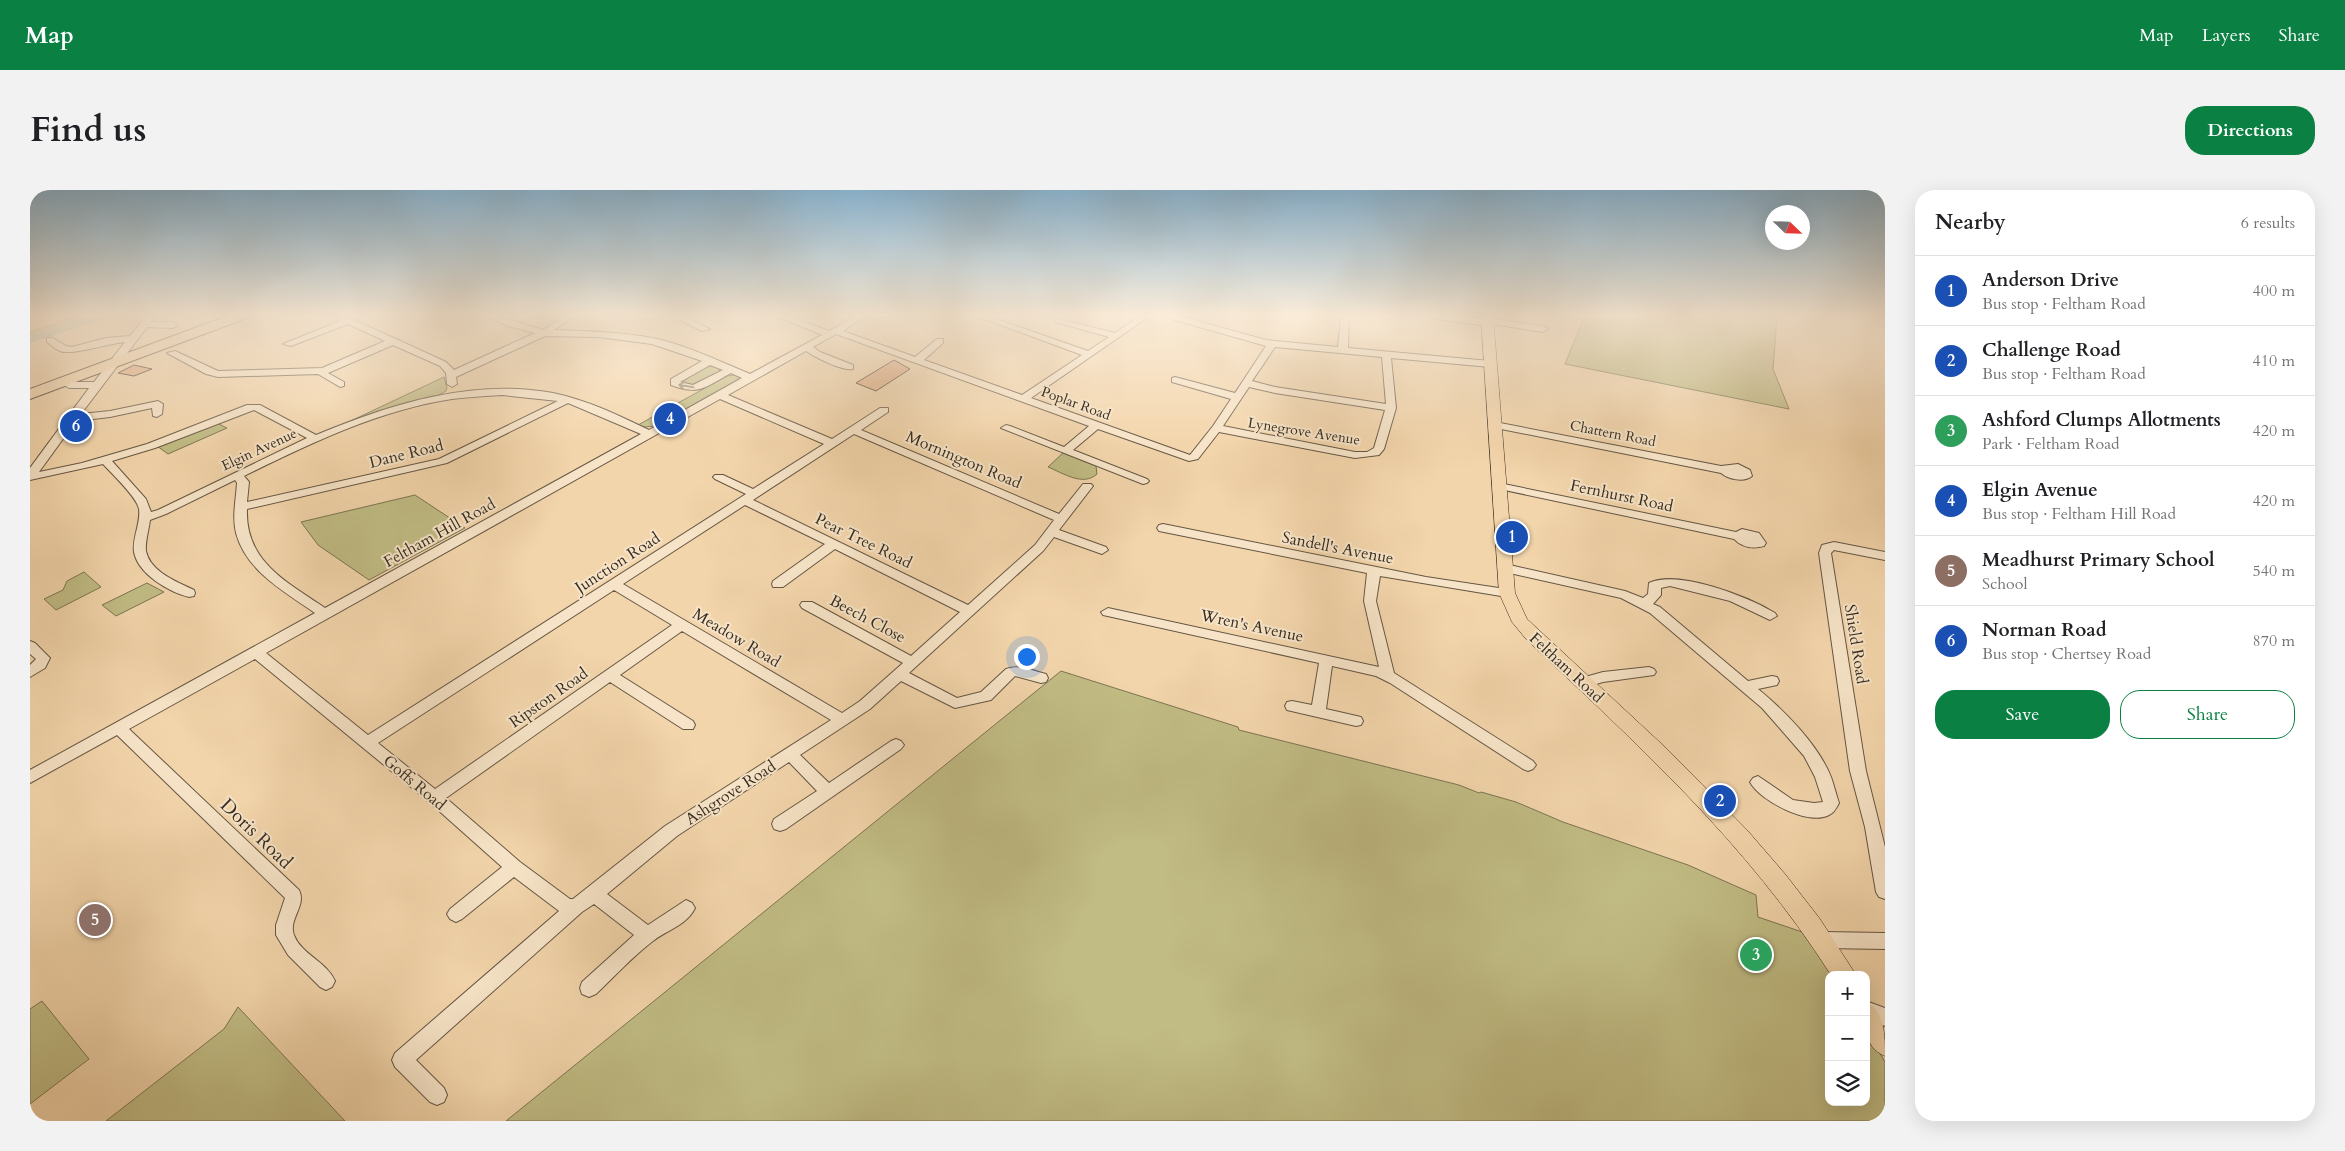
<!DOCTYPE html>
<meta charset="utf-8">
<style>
:root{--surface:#fff;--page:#f2f2f2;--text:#202124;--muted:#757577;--line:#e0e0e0;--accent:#0b8043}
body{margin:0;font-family:Cardo,serif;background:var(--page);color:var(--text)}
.controls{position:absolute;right:15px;bottom:15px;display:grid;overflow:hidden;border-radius:10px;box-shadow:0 5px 20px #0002}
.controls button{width:45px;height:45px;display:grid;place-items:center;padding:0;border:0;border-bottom:1px solid var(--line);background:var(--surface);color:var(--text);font:25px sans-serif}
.compass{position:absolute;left:1735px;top:15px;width:45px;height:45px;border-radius:50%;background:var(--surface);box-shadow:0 5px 20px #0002;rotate:113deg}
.you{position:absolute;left:996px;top:466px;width:18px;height:18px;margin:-12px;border:4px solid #fff;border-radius:50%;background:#1a73e8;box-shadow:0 0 0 8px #1a73e833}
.badge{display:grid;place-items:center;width:32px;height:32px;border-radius:50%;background:var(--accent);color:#fff;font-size:16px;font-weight:700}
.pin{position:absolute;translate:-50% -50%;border:2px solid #fff;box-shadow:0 1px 5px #0006}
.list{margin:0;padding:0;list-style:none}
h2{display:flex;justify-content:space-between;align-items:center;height:65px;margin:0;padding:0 20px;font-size:21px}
h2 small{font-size:16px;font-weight:400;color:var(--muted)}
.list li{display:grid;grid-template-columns:32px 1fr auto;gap:15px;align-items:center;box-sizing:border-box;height:70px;padding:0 20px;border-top:1px solid var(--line)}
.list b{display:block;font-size:19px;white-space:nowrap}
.list p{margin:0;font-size:16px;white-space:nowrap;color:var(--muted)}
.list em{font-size:16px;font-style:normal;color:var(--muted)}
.actions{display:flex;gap:10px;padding:15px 20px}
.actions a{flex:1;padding:11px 0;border:1px solid var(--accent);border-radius:20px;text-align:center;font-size:18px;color:var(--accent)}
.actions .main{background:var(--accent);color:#fff}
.icon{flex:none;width:28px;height:28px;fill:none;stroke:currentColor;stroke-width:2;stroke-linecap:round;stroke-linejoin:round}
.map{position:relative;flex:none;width:1855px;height:931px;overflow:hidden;border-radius:20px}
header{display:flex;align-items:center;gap:30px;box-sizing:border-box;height:70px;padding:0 25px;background:var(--accent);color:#fff}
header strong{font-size:24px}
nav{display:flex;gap:28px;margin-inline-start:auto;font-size:18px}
.intro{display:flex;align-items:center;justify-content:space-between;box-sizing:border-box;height:120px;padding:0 30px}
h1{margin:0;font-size:35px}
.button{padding:12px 22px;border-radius:20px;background:var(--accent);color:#fff;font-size:18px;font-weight:700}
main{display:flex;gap:30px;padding:0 30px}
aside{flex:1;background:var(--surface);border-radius:20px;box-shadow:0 5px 20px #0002}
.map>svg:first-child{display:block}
.green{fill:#c1bc84;stroke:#7c7452}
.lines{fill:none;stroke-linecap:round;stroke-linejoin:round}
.canal{stroke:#9db7b1;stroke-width:8}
.building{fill:#e3ac80;stroke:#362c20}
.minor-casing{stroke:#655643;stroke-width:2}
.major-casing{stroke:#362c20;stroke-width:1}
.highway-casing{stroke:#362c20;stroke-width:2}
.minor{fill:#f7e4c8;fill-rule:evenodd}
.major{fill:#f3d5ab;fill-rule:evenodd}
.highway{fill:#f3d5ab;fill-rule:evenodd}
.oneway{stroke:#968874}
.labels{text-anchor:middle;stroke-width:4;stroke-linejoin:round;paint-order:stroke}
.far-street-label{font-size:14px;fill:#362c20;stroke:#f7e4c8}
.street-label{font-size:16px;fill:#362c20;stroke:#f7e4c8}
.near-street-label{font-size:19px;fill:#362c20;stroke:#f7e4c8}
</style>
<header>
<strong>Map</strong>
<nav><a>Map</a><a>Layers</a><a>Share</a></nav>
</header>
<div class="intro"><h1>Find us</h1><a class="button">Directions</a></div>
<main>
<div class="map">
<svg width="1855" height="931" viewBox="0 0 1855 931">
<rect width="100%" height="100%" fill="#f3d5ab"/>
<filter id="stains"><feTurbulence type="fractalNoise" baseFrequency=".004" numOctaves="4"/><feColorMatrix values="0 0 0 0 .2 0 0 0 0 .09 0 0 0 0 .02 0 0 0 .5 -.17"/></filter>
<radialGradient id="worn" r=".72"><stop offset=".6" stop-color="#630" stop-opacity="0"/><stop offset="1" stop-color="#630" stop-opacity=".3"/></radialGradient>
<g class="green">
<polygon points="52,125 83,125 0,152 0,142"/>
<polygon points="1555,125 1729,125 1747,128 1743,179 1759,219 1535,174"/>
<polygon points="684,176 689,179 690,182 664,195 650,193 651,190 677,177"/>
<polygon points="704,185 709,187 707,190 625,236 615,237 608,235 697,186"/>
<polygon points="414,187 417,198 416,201 405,207 358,218 310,236"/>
<polygon points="185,232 197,238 138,264 127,256"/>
<path d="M 1033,263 L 1066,276 L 1067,284 C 1053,297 1033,283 1018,277 Z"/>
<polygon points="385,305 435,338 339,390 288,355 271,332"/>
<polygon points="54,382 71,397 26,420 14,409 33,400 37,391"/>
<polygon points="117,393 134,402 86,426 72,415"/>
<polygon points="1031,481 1208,537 1209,540 1429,595 1449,603 1451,602 1486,612 1533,632 1658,675 1726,705 1728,727 1784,746 1806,785 1799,785 1799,912 1836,912 1836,839 1855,872 1855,931 476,931"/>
<polygon points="12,811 59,869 0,914 0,819"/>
<polygon points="208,817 315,931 76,931 194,839"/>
</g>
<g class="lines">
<polyline class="canal" points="0,149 72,125"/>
</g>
<g class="building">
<polygon points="864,170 880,179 846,201 826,193"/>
<polygon points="104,175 122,179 104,186 88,183"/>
</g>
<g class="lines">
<defs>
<g id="minor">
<path d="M 117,125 L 125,125 L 121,132 L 143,132 L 148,135 L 143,138 L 117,137 L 51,224 L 80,221 L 128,211 L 133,214 L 132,224 L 127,227 L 123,226 L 122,218 L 80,227 L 46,231 L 9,282 L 52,273 L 117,254 L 217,215 L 230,215 L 286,245 C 360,214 443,188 523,203 C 557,210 588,225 619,240 L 712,188 L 701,183 C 675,197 670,206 641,195 L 641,189 L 672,171 L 622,154 L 569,147 L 515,146 L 426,187 L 427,194 L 422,197 L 417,194 L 416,183 L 410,176 L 363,155 L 298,183 L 314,192 L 314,196 L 310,197 L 288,184 L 188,187 L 176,184 L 137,163 L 145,161 L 188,181 L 292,178 L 355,151 L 318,134 L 261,156 L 253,154 L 310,131 L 301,125 L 312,125 L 366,149 L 416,172 L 424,180 L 505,143 L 478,136 L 454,125 L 465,125 L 513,140 L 536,125 L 546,125 L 524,140 C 557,141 591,142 623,148 C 656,155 689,171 720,184 L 792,145 L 744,125 L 756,125 L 799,141 L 828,125 L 838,125 L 813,141 L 885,167 L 907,149 L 913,149 L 913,153 L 894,170 L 992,205 L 1052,165 L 943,125 L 955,125 L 1058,161 L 1079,147 L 1025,132 L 1025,128 L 1085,143 L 1111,125 L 1121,125 L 1001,208 L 1160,265 L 1183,236 L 1201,209 L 1142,192 L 1142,188 L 1145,187 L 1205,203 L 1236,156 L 1134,127 L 1133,125 L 1146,125 L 1236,150 L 1308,157 L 1311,125 L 1319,125 L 1318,158 L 1460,171 L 1465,174 L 1460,177 L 1361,168 L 1366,218 L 1354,259 L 1349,265 L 1325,268 L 1189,242 L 1168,269 L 1159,271 L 1068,239 L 1043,260 L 1117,289 L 1119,291 L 1117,293 L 1113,294 L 971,238 L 976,235 L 980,236 L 1034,257 L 1059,236 L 806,144 L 783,157 L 790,162 L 823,175 L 823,179 C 812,181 786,168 776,161 L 698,205 L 802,249 L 850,218 L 858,218 L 858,222 L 831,240 L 1029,324 L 1053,294 L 1061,294 L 1063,296 L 1029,340 L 1076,357 L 1078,360 L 1072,364 L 1024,347 L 1013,361 L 879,483 L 927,508 L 951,502 L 976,479 C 990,474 1003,481 1016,484 L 1018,488 L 1016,492 L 1011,493 L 985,486 L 961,510 L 925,518 L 871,491 L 840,519 L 770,565 L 799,593 L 861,551 L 866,549 L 871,551 L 874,555 L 871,559 L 756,639 L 750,641 L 744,639 L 742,634 L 744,629 L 787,601 L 759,572 L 647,646 L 577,704 L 618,735 L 656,710 L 662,713 L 665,718 C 657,735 637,740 623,751 C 602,767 584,787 566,804 L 559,807 L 552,804 L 550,798 L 552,792 L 604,745 L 564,714 L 552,722 L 386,870 L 414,898 L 417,905 L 414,912 L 407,915 L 400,912 L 365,877 L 362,870 L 365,863 L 529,721 L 484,687 L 432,729 L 426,732 L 420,729 L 417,724 L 420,719 L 472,677 L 399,612 L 225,469 L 99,539 L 269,700 C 277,716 258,729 264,745 C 271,764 297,772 305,791 L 302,797 L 296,800 L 290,797 L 258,765 L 246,745 L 246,735 L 255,708 L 87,545 L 0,593 L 0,580 L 285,423 C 255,402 216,381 206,343 C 202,327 206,309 207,293 L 205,290 L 136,324 L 120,330 C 119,339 115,352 116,361 C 120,382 148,392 164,400 L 165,403 L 164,406 L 159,407 C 139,402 108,384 104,362 C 102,348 111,333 109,319 C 107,307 82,284 73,274 L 0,290 L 0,278 L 59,198 L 39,198 L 34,195 L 39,192 L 64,192 L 95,152 C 80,153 41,166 30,161 C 25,159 21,155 17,152 L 17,148 L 23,148 L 36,156 L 42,157 L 76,148 L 100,146 ZM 1245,157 L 1352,167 L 1356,214 L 1245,197 L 1222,191 ZM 680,175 L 693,180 L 663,195 L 650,192 ZM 1219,197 L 1245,203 L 1355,220 L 1344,258 L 1337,262 L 1325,262 L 1193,236 ZM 472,205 L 528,211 L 409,269 L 217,312 L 219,292 L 214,286 C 279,254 349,220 422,209 C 438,207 455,206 472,205 ZM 690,209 L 794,254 L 723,299 L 693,285 L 685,285 L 683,287 L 685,289 L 716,304 L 338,545 L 236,463 ZM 538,213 L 611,244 L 295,418 C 257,392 215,372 217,319 L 417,273 ZM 224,220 L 277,248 L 128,320 L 121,322 L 116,309 L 82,271 L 125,258 ZM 824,244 L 1024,330 L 1005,355 L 938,415 L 723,310 ZM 715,315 L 795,354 L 743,391 L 742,394 L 743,397 L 753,397 L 805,359 L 930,422 L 881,466 L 782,412 L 772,412 L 770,415 L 772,418 L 873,473 L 830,511 L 812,523 L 593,394 ZM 584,400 L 642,435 L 405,599 L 348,553 ZM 652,441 L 801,530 L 635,636 L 543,709 L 540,709 L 490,672 L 416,608 L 580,492 L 653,539 L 663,539 L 665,535 L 663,531 L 590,485 Z"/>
<polygon points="640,125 651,125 680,139 672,141"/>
<polygon points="1397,125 1457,128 1513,136 1518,139 1513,142 1462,134 1458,136 1401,128"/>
<path d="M 1465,232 L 1691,276 L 1708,274 L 1720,280 L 1722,286 C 1714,293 1698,289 1691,283 L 1461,237 L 1460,235 Z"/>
<path d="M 1469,293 L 1706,342 L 1712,339 L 1729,343 L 1736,353 L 1734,356 C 1723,359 1713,358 1704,349 L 1465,298 L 1463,296 Z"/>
<polygon points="1133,334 1396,387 1482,400 1483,403 1477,407 1350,386 1346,411 1364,483 1503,571 1506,575 1503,579 1498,581 1493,579 1360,493 1346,486 1302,476 1296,519 1331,527 1333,531 1331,535 1326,536 1257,520 1255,516 1257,512 1262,511 1282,515 1289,473 1073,425 1071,422 1078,418 1349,477 1334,411 1337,383 1129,341 1127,338 1129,335"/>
<polygon points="1804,352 1855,362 1855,370 1804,360 1801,363 1836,581 1855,657 1855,709 1849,707 1846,702 1835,637 1820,581 1789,363 1792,355"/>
<path d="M 1475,374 L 1595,401 L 1613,408 L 1618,404 L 1619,393 C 1648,379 1719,407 1745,423 L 1747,426 L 1740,430 L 1700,411 L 1640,396 L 1631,398 L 1631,405 L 1623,414 L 1630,417 L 1718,491 L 1742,486 L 1747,487 L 1749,491 L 1747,495 L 1728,499 C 1754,520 1789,556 1801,587 C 1804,595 1806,604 1809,613 C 1807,617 1804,623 1799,625 C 1779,636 1730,611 1720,592 L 1723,588 L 1728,586 L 1763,610 L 1784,613 L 1793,612 L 1785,587 L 1774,566 L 1732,518 L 1620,423 L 1591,408 L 1471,381 L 1469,378 Z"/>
<polygon points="0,451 5,453 20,468 15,478 0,487 0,475 6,469 0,464"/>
<polygon points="1619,477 1624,479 1626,482 1624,485 1573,492 1553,498 1548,497 1546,493 1548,489 1573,482"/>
<polygon points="1793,742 1855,743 1855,759 1793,758 1787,756 1784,750 1787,744"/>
<polygon points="1836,811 1855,818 1855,836 1836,829"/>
</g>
<g id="major">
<path d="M 1451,125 L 1463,125 L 1485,403 L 1497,429 L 1636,558 L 1717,640 L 1755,684 L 1790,729 L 1826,785 L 1801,785 C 1716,652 1609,556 1496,449 L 1482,432 L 1469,403 Z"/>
<path d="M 1836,812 C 1855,821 1855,846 1855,866 C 1832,857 1836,832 1836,812 Z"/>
</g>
<polygon id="highway" points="200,125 219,125 217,128 0,209 0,199"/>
</defs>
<use href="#minor" class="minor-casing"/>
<use href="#major" class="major-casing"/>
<use href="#highway" class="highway-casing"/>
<use href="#minor" class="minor"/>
<use href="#major" class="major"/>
<use href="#highway" class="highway"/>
</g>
<defs><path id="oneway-shaft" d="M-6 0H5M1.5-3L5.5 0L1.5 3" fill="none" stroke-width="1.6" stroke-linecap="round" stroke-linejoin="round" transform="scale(1.25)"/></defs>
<use class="oneway" href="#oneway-shaft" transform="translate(656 196) rotate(-170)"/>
<linearGradient id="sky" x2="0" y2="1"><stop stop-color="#8ab5d2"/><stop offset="0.49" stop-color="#faecd9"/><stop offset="1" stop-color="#faecd9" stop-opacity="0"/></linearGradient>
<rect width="1855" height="255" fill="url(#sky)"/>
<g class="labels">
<g class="far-street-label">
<text transform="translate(1046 213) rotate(20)" y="5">Poplar Road</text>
<text transform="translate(1274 241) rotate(9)" y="5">Lynegrove Avenue</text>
<text transform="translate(1583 243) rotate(11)" y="5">Chattern Road</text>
<text transform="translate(229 259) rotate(-25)" y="5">Elgin Avenue</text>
</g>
<g class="street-label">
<text transform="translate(376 263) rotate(-14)" y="6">Dane Road</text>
<text transform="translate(934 269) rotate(23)" y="6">Mornington Road</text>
<text transform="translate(1592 305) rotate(12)" y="6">Fernhurst Road</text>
<text transform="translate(409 342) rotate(-29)" y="6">Feltham Hill Road</text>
<text transform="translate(834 350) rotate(26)" y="6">Pear Tree Road</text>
<text transform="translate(1308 357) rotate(11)" y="6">Sandell's Avenue</text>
<text transform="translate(587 372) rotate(-33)" y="6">Junction Road</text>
<text transform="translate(838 428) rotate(28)" y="6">Beech Close</text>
<text transform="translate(1222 435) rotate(12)" y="6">Wren's Avenue</text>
<text transform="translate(707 447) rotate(31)" y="6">Meadow Road</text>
<text transform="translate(1827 454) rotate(81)" y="6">Shield Road</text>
<text transform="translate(1537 477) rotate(43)" y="6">Feltham Road</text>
<text transform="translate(518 507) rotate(-35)" y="6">Ripston Road</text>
<text transform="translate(385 592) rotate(40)" y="6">Goffs Road</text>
<text transform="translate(700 602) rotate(-33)" y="6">Ashgrove Road</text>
</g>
<g class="near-street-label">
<text transform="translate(227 643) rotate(44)" y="7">Doris Road</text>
</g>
</g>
<rect width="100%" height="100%" filter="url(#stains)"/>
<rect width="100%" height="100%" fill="url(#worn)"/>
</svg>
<div class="controls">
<button>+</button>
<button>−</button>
<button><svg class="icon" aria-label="layers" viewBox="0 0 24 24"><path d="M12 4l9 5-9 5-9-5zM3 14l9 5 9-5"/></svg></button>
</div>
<svg class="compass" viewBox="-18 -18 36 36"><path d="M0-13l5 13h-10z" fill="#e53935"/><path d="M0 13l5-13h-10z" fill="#757577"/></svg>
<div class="you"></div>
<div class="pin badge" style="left:1482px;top:347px;background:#1a4fb4">1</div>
<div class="pin badge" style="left:1690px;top:611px;background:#1a4fb4">2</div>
<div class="pin badge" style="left:1726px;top:765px;background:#2e9e5b">3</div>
<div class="pin badge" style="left:640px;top:229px;background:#1a4fb4">4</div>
<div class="pin badge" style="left:65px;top:730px;background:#8d6e63">5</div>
<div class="pin badge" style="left:46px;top:236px;background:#1a4fb4">6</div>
</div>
<aside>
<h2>Nearby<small>6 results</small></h2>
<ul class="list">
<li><span class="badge" style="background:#1a4fb4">1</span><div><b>Anderson Drive</b><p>Bus stop · Feltham Road</p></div><em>400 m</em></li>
<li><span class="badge" style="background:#1a4fb4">2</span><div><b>Challenge Road</b><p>Bus stop · Feltham Road</p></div><em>410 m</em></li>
<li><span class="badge" style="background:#2e9e5b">3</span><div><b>Ashford Clumps Allotments</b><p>Park · Feltham Road</p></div><em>420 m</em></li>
<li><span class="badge" style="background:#1a4fb4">4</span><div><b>Elgin Avenue</b><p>Bus stop · Feltham Hill Road</p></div><em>420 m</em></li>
<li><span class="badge" style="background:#8d6e63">5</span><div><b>Meadhurst Primary School</b><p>School</p></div><em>540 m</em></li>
<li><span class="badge" style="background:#1a4fb4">6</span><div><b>Norman Road</b><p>Bus stop · Chertsey Road</p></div><em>870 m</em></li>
</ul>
<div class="actions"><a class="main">Save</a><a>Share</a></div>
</aside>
</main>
